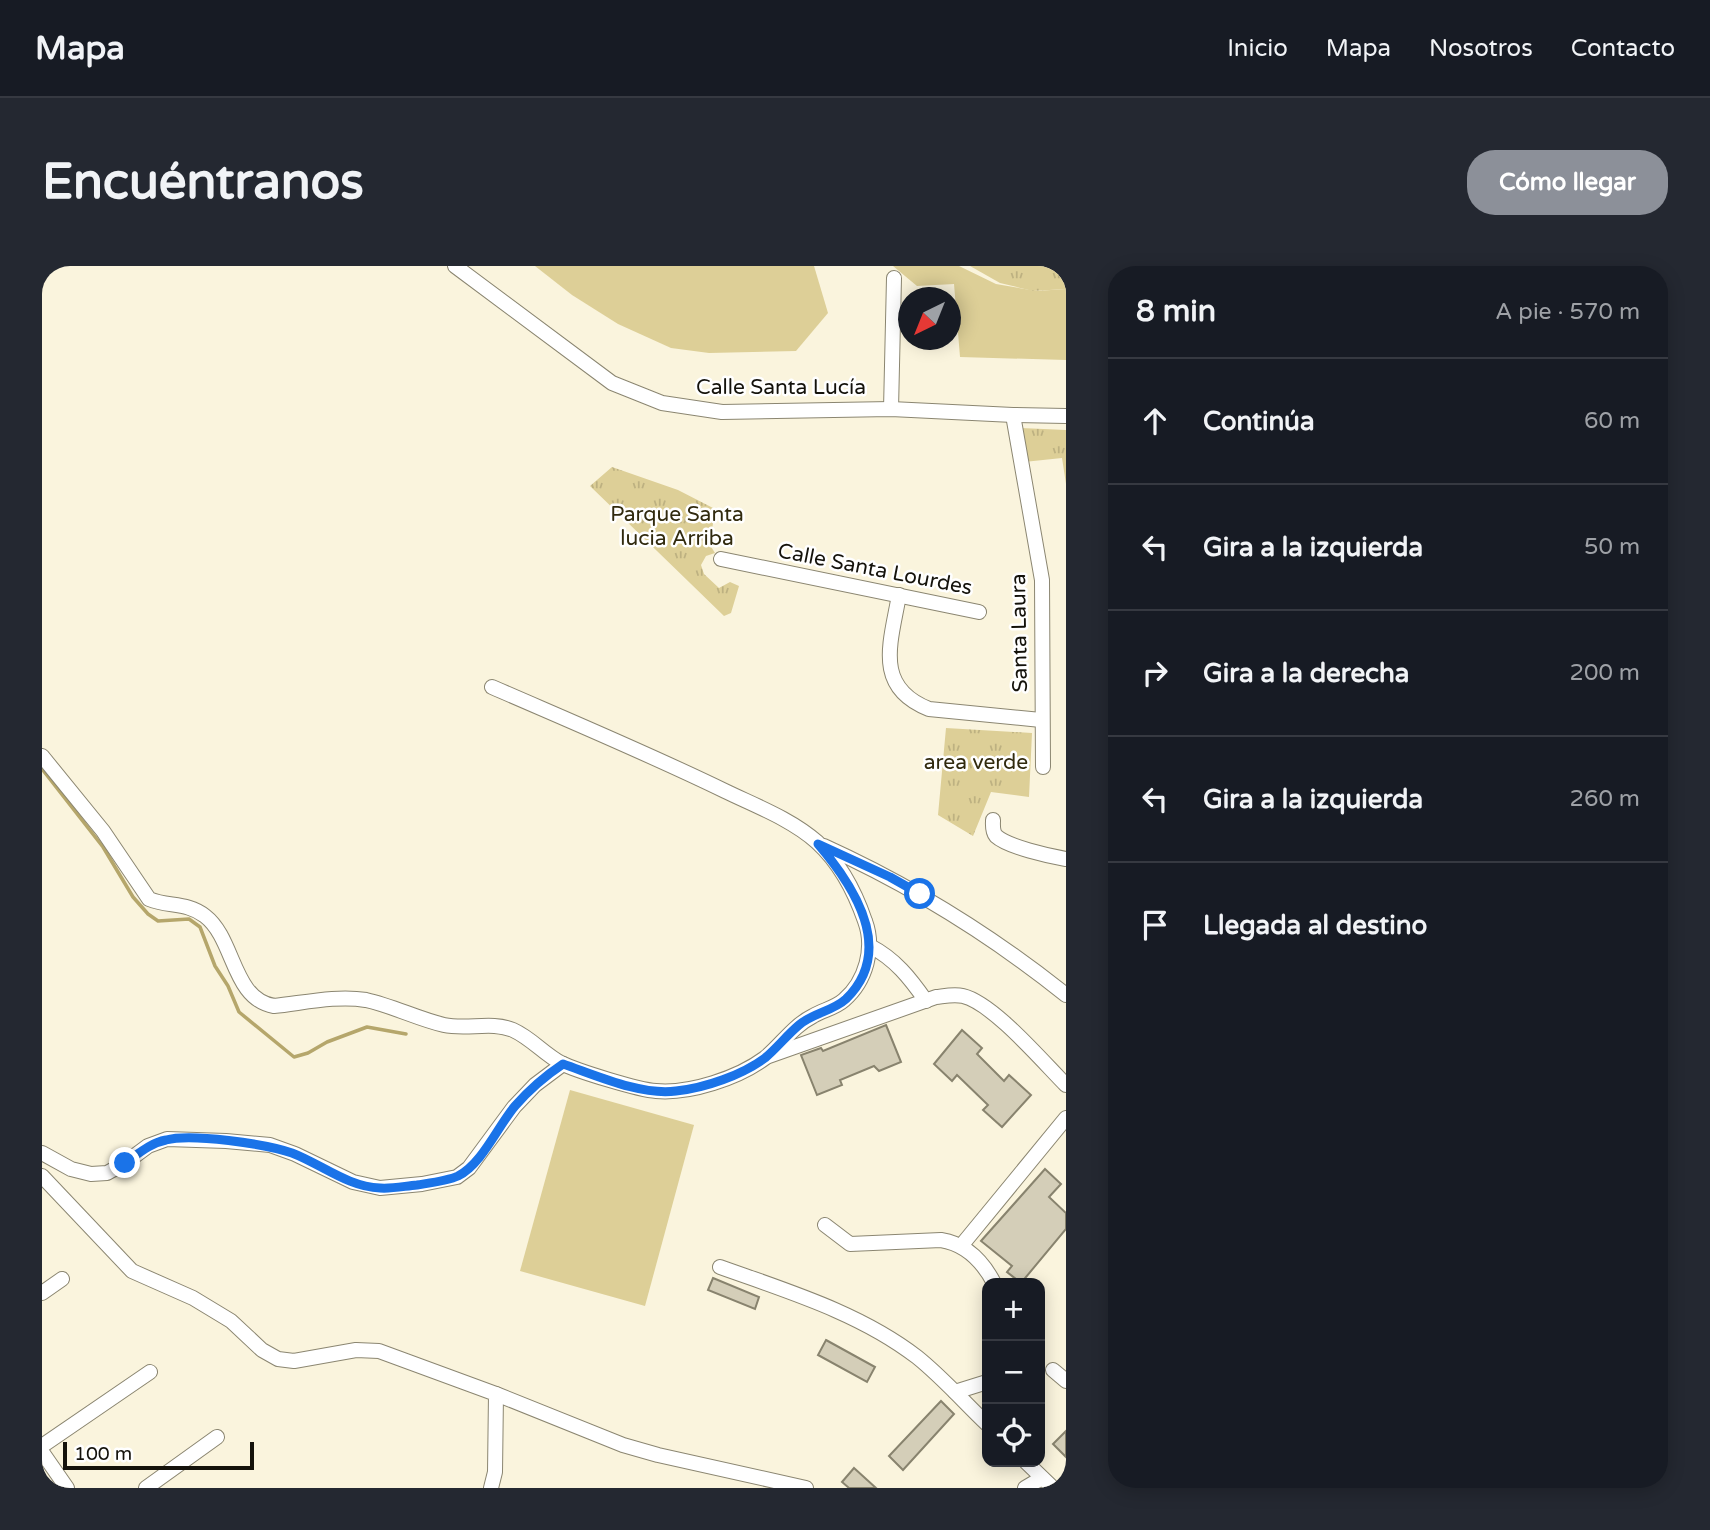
<!DOCTYPE html>
<html lang="es">
<meta charset="utf-8">
<style>
:root{--surface:#171b24;--page:#242831;--text:#f1f3f6;--muted:#9ea1a6;--line:#363941;--accent:#8c9099}
body{margin:0;font-family:"Varela Round",sans-serif;background:var(--page);color:var(--text)}
.controls{position:absolute;right:21px;bottom:21px;display:grid;overflow:hidden;border-radius:14px;box-shadow:0 4px 18px #0003}
.controls button{width:63px;height:63px;display:grid;place-items:center;padding:0;border:0;border-bottom:2px solid var(--line);background:var(--surface);color:var(--text);font:35px sans-serif}
.compass{position:absolute;left:856px;top:21px;width:63px;height:63px;border-radius:50%;background:var(--surface);box-shadow:0 4px 18px #0003;rotate:223deg}
.scale{position:absolute;left:21px;bottom:18px;width:191px;box-sizing:border-box;padding-left:7px;border:4px solid #14120b;border-top:0;font-size:19px;line-height:24px;white-space:nowrap;color:#14120b;-webkit-text-stroke:5px #fff;paint-order:stroke}
.stop{position:absolute;width:21px;height:21px;margin:-16px;border:5px solid #1a73e8;border-radius:50%;background:#fff}
.stop.end{background:#1a73e8;border-color:#fff;box-shadow:0 2px 7px #0008}
.list{margin:0;padding:0;list-style:none}
h2{display:flex;justify-content:space-between;align-items:center;height:91px;margin:0;padding:0 28px;font-size:30px}
h2 small{font-size:23px;font-weight:400;color:var(--muted)}
.list li{display:grid;grid-template-columns:46px 1fr auto;gap:21px;align-items:center;box-sizing:border-box;height:126px;padding:0 28px;border-top:2px solid var(--line)}
.list b{display:block;font-size:26px;white-space:nowrap}
.list em{font-size:23px;font-style:normal;color:var(--muted)}
.icon{flex:none;width:38px;height:38px;fill:none;stroke:currentColor;stroke-width:2;stroke-linecap:round;stroke-linejoin:round}
.map{position:relative;flex:none;width:1024px;height:1222px;overflow:hidden;border-radius:28px}
header{display:flex;align-items:center;gap:42px;box-sizing:border-box;height:98px;padding:0 35px;background:var(--surface);border-bottom:2px solid var(--line)}
header strong{font-size:33px}
nav{display:flex;gap:38px;margin-inline-start:auto;font-size:24px}
.intro{display:flex;align-items:center;justify-content:space-between;box-sizing:border-box;height:168px;padding:0 42px}
h1{margin:0;font-size:49px}
.button{padding:18px 32px;border-radius:28px;background:var(--accent);color:#fff;font-size:24px;font-weight:700}
main{display:flex;gap:42px;padding:0 42px}
aside{flex:1;background:var(--surface);border-radius:28px;box-shadow:0 4px 18px #0003}
.map>svg:first-child{display:block}
.grass{fill:#ddcf97}
.park{fill:url(#park-tufts)}
.lines{fill:none;stroke-linecap:round;stroke-linejoin:round}
.stream{stroke:#b5a66b;stroke-width:3.5}
.building{fill:#d4ceb8;stroke:#88836e;stroke-width:2}
.minor-casing{stroke:#8b8671;stroke-width:16}
.minor{stroke:#fff;stroke-width:14}
.route{stroke:#1a73e8;stroke-width:9}
.labels{text-anchor:middle;stroke-width:5;stroke-linejoin:round;paint-order:stroke}
.street-label{font-size:21px;fill:#14120b;stroke:#fff}
.park-label{font-size:21px;fill:#312a0e;stroke:#fff}
</style>
<header>
<strong>Mapa</strong>
<nav><a>Inicio</a><a>Mapa</a><a>Nosotros</a><a>Contacto</a></nav>
</header>
<div class="intro"><h1>Encuéntranos</h1><a class="button">Cómo llegar</a></div>
<main>
<div class="map">
<svg width="1024" height="1222" viewBox="0 0 1024 1222">
<defs>
<pattern id="park-tufts" width="24" height="20" patternUnits="userSpaceOnUse" patternTransform="scale(1.75)"><rect width="24" height="20" fill="#ddcf97"/><path d="M3 7l-1-3M5 7V3M7 7l1-3M15 17l-1-3M17 17v-4M19 17l1-3" fill="none" stroke="#bdb181"/></pattern>
</defs>
<rect width="100%" height="100%" fill="#faf4dd"/>
<g class="grass">
<polygon points="493,0 772,0 786,47 754,85 667,87 629,82 576,58 530,29"/>
<polygon points="851,0 917,0 954,18 994,25 1024,23 1024,94 918,91 912,18 875,20"/>
<polygon points="528,824 652,859 603,1040 478,1005"/>
</g>
<g class="park">
<polygon points="928,0 1024,0 1024,23 991,25 958,17"/>
<polygon points="979,162 1024,164 1024,218 1020,192 982,196"/>
<polygon points="570,201 636,224 673,243 668,279 673,287 664,290 659,299 662,308 677,322 688,316 697,320 689,347 682,350 548,220"/>
<polygon points="904,462 990,467 987,531 949,526 931,570 896,549"/>
</g>
<g class="lines">
<polyline class="stream" points="0,503 61,581 91,631 106,648 116,655 147,653 158,661 173,700 186,720 197,746 252,791 266,787 285,776 325,761 364,768"/>
</g>
<g class="building">
<polygon points="844,759 859,796 837,805 832,800 798,814 800,819 775,829 759,789 779,782 781,785"/>
<polygon points="920,764 940,782 935,788 962,815 967,809 989,829 960,861 941,844 946,839 915,809 910,815 892,798"/>
<polygon points="1003,903 1019,918 1007,931 1024,947 1024,963 979,1017 965,1006 970,1000 939,975"/>
<polygon points="671,1012 717,1031 713,1043 666,1024"/>
<polygon points="784,1074 833,1101 825,1116 776,1089"/>
<polygon points="899,1135 912,1148 861,1204 847,1190"/>
<polygon points="1024,1165 1024,1191 1011,1178"/>
<polygon points="812,1202 834,1222 807,1222 800,1216"/>
</g>
<g class="lines">
<defs>
<g id="minor">
<polyline points="413,0 570,117 620,137 680,146 849,143 971,149 1024,150"/>
<polyline points="849,143 852,12"/>
<polyline points="971,149 1000,314 1001,501"/>
<polyline points="679,293 937,346"/>
<path d="M 857,329 C 849,376 831,421 887,443 L 999,454"/>
<path d="M 0,490 L 61,565 L 107,633 C 126,641 145,636 163,650 C 193,673 190,733 232,740 C 261,737 295,729 324,734 C 351,740 376,753 402,759 C 425,764 450,755 471,764 C 489,772 502,788 519,797 C 535,805 597,824 614,825 C 648,828 696,812 723,792 C 740,778 751,760 771,750 C 781,744 793,742 802,734 C 824,715 833,682 823,655 C 813,626 798,597 775,576 C 749,553 714,540 683,525 C 607,488 528,455 450,421"/>
<path d="M 951,554 C 951,559 950,565 954,570 C 966,581 1007,590 1024,593"/>
<path d="M 782,580 C 870,620 949,669 1024,729"/>
<path d="M 828,680 C 853,693 868,712 884,735"/>
<path d="M 727,790 L 894,731 C 903,730 912,728 921,730 C 951,737 1001,796 1024,819"/>
<polyline points="0,887 29,903 49,908 65,907 83,897 106,880 125,873 184,875 228,879 253,888 311,916 338,922 380,918 415,911 427,902 472,841 493,819 521,798"/>
<polyline points="0,910 90,1005 151,1032 189,1055 220,1084 236,1093 252,1095 314,1084 337,1085 454,1128 453,1206 449,1222"/>
<path d="M 783,959 L 808,978 L 899,974 C 924,978 941,996 952,1017"/>
<polyline points="919,980 1024,852"/>
<path d="M 678,1001 C 745,1025 818,1047 875,1091 C 900,1111 922,1136 945,1158"/>
<polyline points="0,1027 20,1013"/>
<polyline points="1011,1104 1024,1115"/>
<polyline points="913,1126 945,1116"/>
<polyline points="454,1128 581,1179 616,1189 764,1222"/>
<polyline points="0,1180 108,1106"/>
<polyline points="0,1186 25,1222"/>
<polyline points="984,1196 1011,1222"/>
<polyline points="104,1222 175,1171"/>
<polyline points="983,1222 1000,1212"/>
</g>
</defs>
<use href="#minor" class="minor-casing"/>
<use href="#minor" class="minor"/>
</g>
<g class="lines">
<path class="route" d="M 83,897 C 96,888 108,877 124,874 C 149,867 224,878 250,887 C 279,898 306,921 338,922 C 350,923 363,920 375,919 C 387,917 405,915 416,910 C 440,898 456,860 473,840 C 487,824 503,810 521,798 C 553,809 600,830 634,825 C 663,822 700,809 723,792 C 735,782 745,769 757,759 C 771,747 791,745 804,733 C 854,684 812,620 776,578 L 848,611 L 878,628"/>
</g>
<g class="labels">
<g class="street-label">
<text x="739" y="128">Calle Santa Lucía</text>
<text transform="translate(833 303) rotate(11)" y="7">Calle Santa Lourdes</text>
<text transform="translate(977 367) rotate(-91)" y="7">Santa Laura</text>
</g>
<g class="park-label">
<text x="635" y="255">Parque Santa<tspan x="635" dy="24">lucia Arriba</tspan></text>
<text x="934" y="503">area verde</text>
</g>
</g>
</svg>
<div class="controls">
<button>+</button>
<button>−</button>
<button><svg class="icon" aria-label="locate" viewBox="0 0 24 24"><circle cx="12" cy="12" r="6"/><path d="M12 2v4M12 18v4M2 12h4M18 12h4"/></svg></button>
</div>
<svg class="compass" viewBox="-18 -18 36 36"><path d="M0-13l5 13h-10z" fill="#e53935"/><path d="M0 13l5-13h-10z" fill="#9ea1a6"/></svg>
<div class="scale">100 m</div>
<div class="stop" style="left:878px;top:628px"></div>
<div class="stop end" style="left:83px;top:897px"></div>
</div>
<aside>
<h2>8 min<small>A pie · 570 m</small></h2>
<ul class="list">
<li><svg class="icon" aria-label="ahead" viewBox="0 0 24 24"><path d="M12 20V5M6 11l6-6 6 6"/></svg><div><b>Continúa</b></div><em>60 m</em></li>
<li><svg class="icon" aria-label="left" viewBox="0 0 24 24"><path d="M17 20v-9H6M10 6l-5 5 5 5"/></svg><div><b>Gira a la izquierda</b></div><em>50 m</em></li>
<li><svg class="icon" aria-label="right" viewBox="0 0 24 24"><path d="M7 20v-9h11M14 6l5 5-5 5"/></svg><div><b>Gira a la derecha</b></div><em>200 m</em></li>
<li><svg class="icon" aria-label="left" viewBox="0 0 24 24"><path d="M17 20v-9H6M10 6l-5 5 5 5"/></svg><div><b>Gira a la izquierda</b></div><em>260 m</em></li>
<li><svg class="icon" aria-label="arrive" viewBox="0 0 24 24"><path d="M6 21V4h12l-3 4 3 4H6"/></svg><div><b>Llegada al destino</b></div></li>
</ul>
</aside>
</main>
